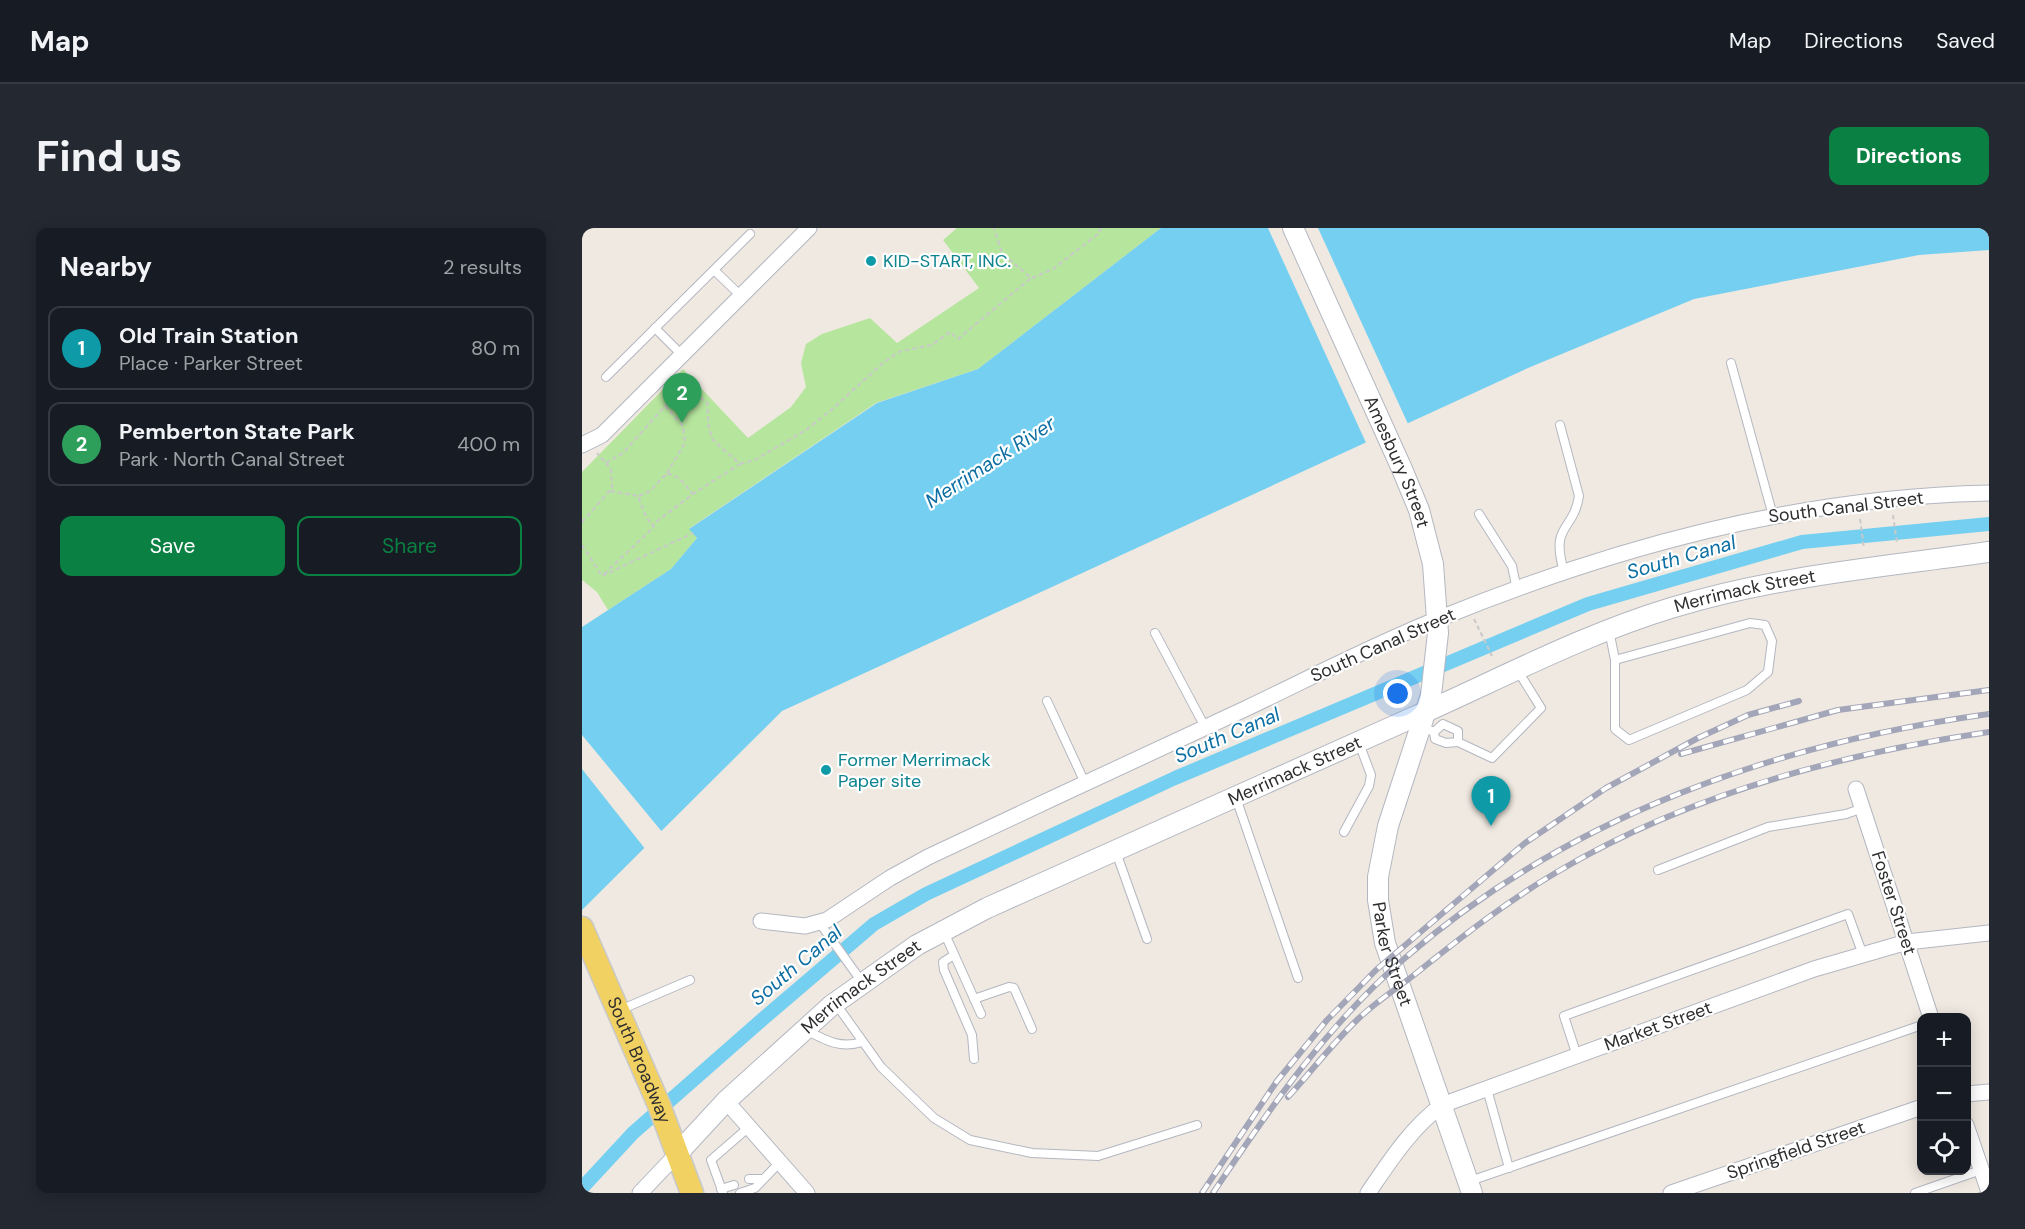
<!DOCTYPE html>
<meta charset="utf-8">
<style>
:root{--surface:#171b24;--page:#242831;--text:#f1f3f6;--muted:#9ea1a6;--line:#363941;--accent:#0b8043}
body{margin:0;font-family:"DM Sans",sans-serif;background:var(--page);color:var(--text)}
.controls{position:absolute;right:18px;bottom:18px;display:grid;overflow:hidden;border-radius:12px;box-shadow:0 3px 15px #0003}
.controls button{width:54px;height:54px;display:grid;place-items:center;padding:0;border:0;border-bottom:2px solid var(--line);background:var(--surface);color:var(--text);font:30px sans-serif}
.you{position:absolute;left:816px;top:466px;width:21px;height:21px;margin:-15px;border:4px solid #fff;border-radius:50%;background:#1a73e8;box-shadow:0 0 0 9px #1a73e833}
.badge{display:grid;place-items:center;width:39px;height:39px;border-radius:50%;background:var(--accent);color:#fff;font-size:20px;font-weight:700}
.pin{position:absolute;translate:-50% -50px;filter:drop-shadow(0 2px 3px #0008)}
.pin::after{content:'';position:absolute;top:32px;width:21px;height:18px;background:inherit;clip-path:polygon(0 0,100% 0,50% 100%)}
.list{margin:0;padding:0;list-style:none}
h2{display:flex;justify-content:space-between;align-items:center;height:78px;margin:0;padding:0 24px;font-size:26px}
h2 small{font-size:20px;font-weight:400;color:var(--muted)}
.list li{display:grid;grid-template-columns:39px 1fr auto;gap:18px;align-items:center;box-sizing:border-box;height:84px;margin:0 12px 12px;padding:0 12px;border:2px solid var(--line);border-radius:12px}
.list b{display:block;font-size:22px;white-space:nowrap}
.list p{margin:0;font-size:20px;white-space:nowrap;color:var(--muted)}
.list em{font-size:20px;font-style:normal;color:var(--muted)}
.actions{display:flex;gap:12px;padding:18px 24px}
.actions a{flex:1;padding:14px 0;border:2px solid var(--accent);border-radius:12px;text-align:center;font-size:21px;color:var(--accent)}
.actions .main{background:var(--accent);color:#fff}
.icon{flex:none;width:33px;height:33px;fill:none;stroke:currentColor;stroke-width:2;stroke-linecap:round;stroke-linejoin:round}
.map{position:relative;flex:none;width:1407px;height:965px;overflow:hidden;border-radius:12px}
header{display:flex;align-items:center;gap:36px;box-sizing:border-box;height:84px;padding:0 30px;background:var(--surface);border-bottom:2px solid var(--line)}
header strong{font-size:28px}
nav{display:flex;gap:33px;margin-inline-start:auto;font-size:21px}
.intro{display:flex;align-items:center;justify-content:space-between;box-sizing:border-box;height:144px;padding:0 36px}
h1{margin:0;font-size:42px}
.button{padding:15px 27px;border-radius:12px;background:var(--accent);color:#fff;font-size:21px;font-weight:700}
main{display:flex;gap:36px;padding:0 36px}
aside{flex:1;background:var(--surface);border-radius:12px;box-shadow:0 3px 15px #0003}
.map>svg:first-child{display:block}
.green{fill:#b6e59e}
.water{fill:#75cff0}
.pier{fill:#efe9e1}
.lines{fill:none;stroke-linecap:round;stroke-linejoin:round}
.canal{stroke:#75cff0;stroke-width:14}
.lane-casing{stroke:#b4b7c1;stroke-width:10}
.street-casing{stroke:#b4b7c1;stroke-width:17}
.secondary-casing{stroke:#b4b7c1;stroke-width:22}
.primary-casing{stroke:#c9c9c9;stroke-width:25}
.path{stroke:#c9c9c9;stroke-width:2;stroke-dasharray:4.5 3;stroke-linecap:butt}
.lane{stroke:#fff;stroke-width:8}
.street{stroke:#fff;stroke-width:15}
.secondary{stroke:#fff;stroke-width:20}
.primary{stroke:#f2d163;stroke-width:22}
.rail-casing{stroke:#a3a6b8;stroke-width:6}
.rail{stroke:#fff;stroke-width:4;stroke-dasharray:11;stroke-linecap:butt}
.culture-dot{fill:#0f9aa8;stroke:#fff;stroke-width:2}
.labels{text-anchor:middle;stroke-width:4.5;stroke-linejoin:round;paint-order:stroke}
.culture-label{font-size:18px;fill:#0d838f;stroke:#fff;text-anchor:start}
.street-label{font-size:18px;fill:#2e2e2e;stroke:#fff}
.water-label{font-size:20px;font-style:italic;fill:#0d6fa3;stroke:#fff}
</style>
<header>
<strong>Map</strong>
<nav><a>Map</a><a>Directions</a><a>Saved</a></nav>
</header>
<div class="intro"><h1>Find us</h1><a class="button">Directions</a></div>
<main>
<aside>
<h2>Nearby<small>2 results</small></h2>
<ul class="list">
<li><span class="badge" style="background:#0f9aa8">1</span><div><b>Old Train Station</b><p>Place · Parker Street</p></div><em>80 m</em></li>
<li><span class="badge" style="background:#2e9e5b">2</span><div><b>Pemberton State Park</b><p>Park · North Canal Street</p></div><em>400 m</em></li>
</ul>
<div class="actions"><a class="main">Save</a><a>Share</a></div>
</aside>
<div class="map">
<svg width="1407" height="965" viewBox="0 0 1407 965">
<rect width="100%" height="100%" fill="#efe9e1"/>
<polygon class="green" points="375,0 579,0 396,141 294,175 108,300 115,310 89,341 26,382 15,364 0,352 0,244 101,141 166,210 209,179 224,159 219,135 224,116 240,106 288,90 315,115 397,60 361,12"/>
<polygon class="water" points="579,0 1407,0 1407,22 1337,27 1112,71 946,140 200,483 0,682 0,399 89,341 115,310 107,301 295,175 396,141"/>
<g class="pier">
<polygon points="686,0 736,0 827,198 785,217"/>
<polygon points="0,507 81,605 64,622 0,541"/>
</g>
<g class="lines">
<polyline class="canal" points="0,960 51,905 182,790 292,696 344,666 593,550 1006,376 1220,314 1407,296"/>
<defs>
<g id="lane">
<polyline points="132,42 159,68"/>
<polyline points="73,100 100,127"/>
<polyline points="1149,135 1191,288"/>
<polyline points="24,149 168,6"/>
<path d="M 978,197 L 997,268 C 991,305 968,295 982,344"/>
<polyline points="897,286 930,338 935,362"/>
<polyline points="1027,402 1033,432 1033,501 1047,512 1165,462 1186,444 1190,413 1183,397 1168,395 1033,432"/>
<polyline points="573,405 623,499"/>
<polyline points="465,473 503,555"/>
<polyline points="840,499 852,504 861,496 876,503 876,514 864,515 853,511 852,504"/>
<polyline points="876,514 910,530 959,480 936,443"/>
<polyline points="654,570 716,750"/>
<polyline points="762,604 787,558 789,547 777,515"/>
<polyline points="534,624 565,711"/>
<polyline points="1076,642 1186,599 1264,586 1281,580"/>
<polyline points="237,694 280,754"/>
<polyline points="362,704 399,786"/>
<polyline points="372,727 361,734 362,742 390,807 392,831"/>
<polyline points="392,771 427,759 432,760 450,801"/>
<polyline points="254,776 299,839 352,890 388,912 450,925 516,928 615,897"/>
<polyline points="38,782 108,752"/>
<path d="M 224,802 C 243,812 258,821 280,814"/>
<polyline points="995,828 982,788 1266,686 1281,727"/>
<polyline points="905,861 927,940"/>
<polyline points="167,951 180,951"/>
<polyline points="888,953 1340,797"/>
<polyline points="139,961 152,957"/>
<polyline points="141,965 129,932 167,899"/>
<polyline points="158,965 173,960 198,934"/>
<polyline points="1333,965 1399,942"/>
</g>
<g id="street">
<polyline points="0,217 20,207 227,0"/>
<polyline points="1274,561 1349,790"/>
<path d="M 179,693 L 223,698 L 245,692 L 308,650 L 346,629 C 452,579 559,529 665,480 C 728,450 791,417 856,391 C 1032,319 1216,269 1407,265"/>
<polyline points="1384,866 1407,864"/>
<polyline points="144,873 225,965"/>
<polyline points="1384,897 1407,964"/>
<polyline points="58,965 96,925"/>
<path d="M 786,965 C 808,933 828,901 860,877 L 1232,741 L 1325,714 L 1407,705"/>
<polyline points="1089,965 1340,879"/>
</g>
<g id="secondary">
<path id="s1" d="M 711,0 L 820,241 L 837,282 L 851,336 L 856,405 L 849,467 L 806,598 L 796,649 L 796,672 L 803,715 L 890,965"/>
<path id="s2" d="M 96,925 L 144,873 L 250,777 L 335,717 L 405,680 C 548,617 690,553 832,489 C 918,451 1000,407 1089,380 C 1193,348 1301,339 1407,324"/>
</g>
<g id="primary">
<path id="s3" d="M 0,700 L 77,877 L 110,965"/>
</g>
</defs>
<use href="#lane" class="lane-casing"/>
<use href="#street" class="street-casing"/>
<use href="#secondary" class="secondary-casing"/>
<use href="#primary" class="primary-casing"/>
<g class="path">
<polyline points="450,50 471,41 516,6 519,0"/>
<path d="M 83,178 C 98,167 109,164 125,174 L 127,201 L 131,212 L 158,236 L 111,266"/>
<polyline points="24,235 41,225 83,178 101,198 103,215 85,245"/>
<polyline points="158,236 173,232 224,202 248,183 302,134 319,123 350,117 368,104 376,111 449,50 420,25 412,0"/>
<polyline points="57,268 68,263 85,245 97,250 111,266 70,297"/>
<polyline points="1311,287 1315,315"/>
<polyline points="1278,291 1282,320"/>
<polyline points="0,294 30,260 29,241 15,225"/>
<polyline points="0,317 20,348 111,305"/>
<polyline points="22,346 72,299 64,289 56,268 28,263"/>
<polyline points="892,391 910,428"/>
</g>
<use href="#lane" class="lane"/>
<use href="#street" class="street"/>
<use href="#secondary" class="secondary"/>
<use href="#primary" class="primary"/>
<defs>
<g id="rail">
<polyline points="1099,526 1256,482 1407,462"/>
<path d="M 706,869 C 729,844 750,816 775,792 C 792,775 813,762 832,747 C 878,710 924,674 975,644 C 1106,566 1258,526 1407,504"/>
<polyline points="620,965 695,853 745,792 794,742 943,615 1024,560 1116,510 1166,487 1217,473"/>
<path d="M 631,965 C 687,881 745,797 823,730 C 986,588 1196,515 1407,486"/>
</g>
</defs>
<use href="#rail" class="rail-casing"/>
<use href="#rail" class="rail"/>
</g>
<g class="culture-dot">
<circle cx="289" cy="33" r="6"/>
<circle cx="244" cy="542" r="6"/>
</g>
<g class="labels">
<g class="culture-label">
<text x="301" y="39">KID-START, INC.</text>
<text x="256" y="538">Former Merrimack<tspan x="256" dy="21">Paper site</tspan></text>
</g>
<g class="street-label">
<text dy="6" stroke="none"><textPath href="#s1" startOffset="256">Amesbury Street</textPath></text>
<text transform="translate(1264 279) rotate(-7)" y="6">South Canal Street</text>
<text dy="6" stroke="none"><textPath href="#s2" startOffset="1220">Merrimack Street</textPath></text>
<text transform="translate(801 417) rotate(-24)" y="6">South Canal Street</text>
<text dy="6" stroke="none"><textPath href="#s2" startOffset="734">Merrimack Street</textPath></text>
<text transform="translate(1312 675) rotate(72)" y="6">Foster Street</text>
<text dy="6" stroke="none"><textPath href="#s1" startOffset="765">Parker Street</textPath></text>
<text dy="6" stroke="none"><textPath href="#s2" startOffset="248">Merrimack Street</textPath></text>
<text transform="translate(1076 798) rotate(-20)" y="6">Market Street</text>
<text dy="6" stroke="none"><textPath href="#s3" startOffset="144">South Broadway</textPath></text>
<text transform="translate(1214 922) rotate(-19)" y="6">Springfield Street</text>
</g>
<g class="water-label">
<text transform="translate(408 234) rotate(-33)" y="7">Merrimack River</text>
<text transform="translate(1099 329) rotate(-16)" y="7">South Canal</text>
<text transform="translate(645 507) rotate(-23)" y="7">South Canal</text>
<text transform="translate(214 737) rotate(-40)" y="7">South Canal</text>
</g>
</g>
</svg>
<div class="controls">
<button>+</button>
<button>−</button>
<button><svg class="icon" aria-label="locate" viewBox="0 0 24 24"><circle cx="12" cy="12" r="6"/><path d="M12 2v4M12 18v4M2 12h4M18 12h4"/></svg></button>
</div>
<div class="you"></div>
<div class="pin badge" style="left:909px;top:598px;background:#0f9aa8">1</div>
<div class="pin badge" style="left:100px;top:195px;background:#2e9e5b">2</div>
</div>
</main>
